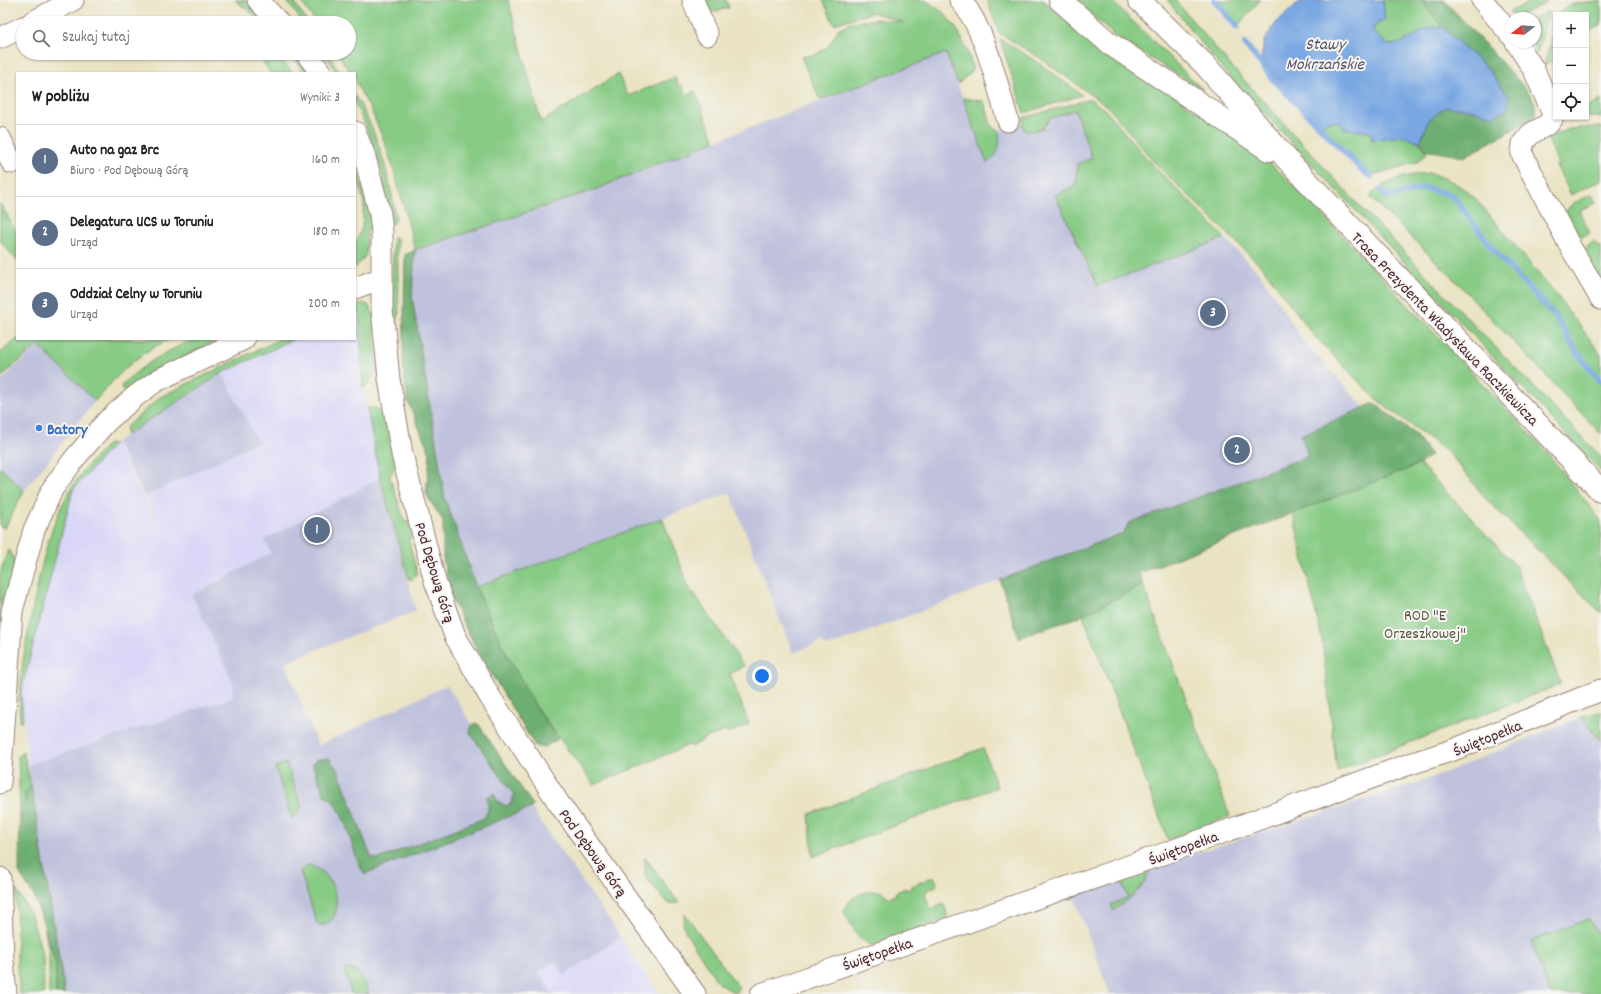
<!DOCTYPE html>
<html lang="pl">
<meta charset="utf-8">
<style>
:root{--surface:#fff;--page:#f2f2f2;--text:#202124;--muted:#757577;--line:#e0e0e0;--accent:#c8321e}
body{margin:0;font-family:Dekko,sans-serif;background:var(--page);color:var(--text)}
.controls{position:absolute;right:12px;top:12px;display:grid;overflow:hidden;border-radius:0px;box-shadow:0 1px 3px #0004}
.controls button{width:36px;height:36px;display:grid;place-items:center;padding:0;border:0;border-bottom:1px solid var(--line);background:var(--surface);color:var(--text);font:20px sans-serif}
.compass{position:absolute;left:1505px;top:12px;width:36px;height:36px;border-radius:50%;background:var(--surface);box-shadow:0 1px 3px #0004;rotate:253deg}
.you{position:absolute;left:762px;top:676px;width:14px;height:14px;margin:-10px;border:3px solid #fff;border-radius:50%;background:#1a73e8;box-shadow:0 0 0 6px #1a73e833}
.badge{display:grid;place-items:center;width:26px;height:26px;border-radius:50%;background:var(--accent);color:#fff;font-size:13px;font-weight:700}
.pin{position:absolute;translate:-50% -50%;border:2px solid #fff;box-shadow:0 1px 4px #0006}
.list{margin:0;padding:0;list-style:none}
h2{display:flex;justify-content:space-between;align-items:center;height:52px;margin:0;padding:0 16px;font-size:17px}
h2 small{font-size:13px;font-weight:400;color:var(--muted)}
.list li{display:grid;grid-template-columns:26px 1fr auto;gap:12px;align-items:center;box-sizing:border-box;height:72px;padding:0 16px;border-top:1px solid var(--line)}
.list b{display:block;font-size:15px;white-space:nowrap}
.list p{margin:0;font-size:13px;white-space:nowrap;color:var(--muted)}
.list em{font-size:13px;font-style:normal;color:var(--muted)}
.icon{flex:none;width:22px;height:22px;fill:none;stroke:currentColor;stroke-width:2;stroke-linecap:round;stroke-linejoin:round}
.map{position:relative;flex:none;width:1601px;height:994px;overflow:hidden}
.search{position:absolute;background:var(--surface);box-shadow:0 1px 3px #0004;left:16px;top:16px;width:340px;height:44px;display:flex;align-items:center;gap:10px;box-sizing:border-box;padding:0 14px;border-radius:22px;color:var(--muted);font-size:15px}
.panel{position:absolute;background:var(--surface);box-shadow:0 1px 3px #0004;left:16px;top:72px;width:340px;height:268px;border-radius:0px}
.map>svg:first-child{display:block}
.built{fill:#d9d6f7}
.industrial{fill:#c0c2dd}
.green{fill:#87cb85;stroke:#687558}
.forest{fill:#6daf72;stroke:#5c674e}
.water{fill:#79a7e2;stroke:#626386}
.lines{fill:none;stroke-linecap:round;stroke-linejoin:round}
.stream{stroke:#79a7e2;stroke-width:6}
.minor-casing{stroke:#9a8177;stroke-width:23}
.major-casing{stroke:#9a8177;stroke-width:24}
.minor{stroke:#fff;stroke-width:21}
.major{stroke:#fff;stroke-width:22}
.shop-dot{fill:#3f7fe0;stroke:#f6f6f2;stroke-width:1.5}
.labels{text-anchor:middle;stroke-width:4;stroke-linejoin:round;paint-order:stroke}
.street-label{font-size:16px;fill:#4a1f2b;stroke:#f6f6f2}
.shop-label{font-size:16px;font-weight:bold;fill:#366cbe;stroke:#f6f6f2;text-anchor:start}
.park-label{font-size:16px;fill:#5c5346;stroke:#f6f6f2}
.water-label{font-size:17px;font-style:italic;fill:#5a4f6b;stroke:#f6f6f2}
</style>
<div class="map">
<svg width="1601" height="994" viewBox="0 0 1601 994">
<rect width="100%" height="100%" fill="#f6f6f2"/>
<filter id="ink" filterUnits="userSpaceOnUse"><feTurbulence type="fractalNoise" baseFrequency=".025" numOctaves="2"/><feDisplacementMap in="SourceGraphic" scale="8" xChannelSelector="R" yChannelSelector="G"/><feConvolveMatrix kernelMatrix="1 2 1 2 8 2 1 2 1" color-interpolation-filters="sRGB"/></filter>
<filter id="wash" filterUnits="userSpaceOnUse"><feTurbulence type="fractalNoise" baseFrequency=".012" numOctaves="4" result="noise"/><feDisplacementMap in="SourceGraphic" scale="16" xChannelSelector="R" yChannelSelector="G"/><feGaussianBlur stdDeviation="0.9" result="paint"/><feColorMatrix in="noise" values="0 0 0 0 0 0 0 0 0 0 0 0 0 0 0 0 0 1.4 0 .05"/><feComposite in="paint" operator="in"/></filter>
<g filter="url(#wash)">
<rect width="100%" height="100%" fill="#eae3c3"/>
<g class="built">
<polygon points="359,308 363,388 380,478 264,540 271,553 192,595 233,682 233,697 28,765 21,692 73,490 116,442 176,563 145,496 257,442 222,373 294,339 355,339 355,310"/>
<polygon points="621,937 659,994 553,994 538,973 555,961 559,968 584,963"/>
</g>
<g class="industrial">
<polygon points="946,53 977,137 1090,101 1260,274 1304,342 1365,408 1302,435 1308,456 1129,523 1123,533 828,647 821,642 793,653 730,493 476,587 445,498 412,296 415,250 594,190 715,141"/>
<polygon points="38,345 95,401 24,491 0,467 0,382"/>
<polygon points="222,373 258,442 145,496 116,442"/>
<polygon points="380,478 416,611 285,662 318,746 447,685 468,718 621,937 564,976 555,961 538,973 553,994 65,994 28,765 233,697 233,682 192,595 271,553 264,540"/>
<polygon points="1581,717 1601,741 1601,937 1587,919 1531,941 1550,994 1110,994 1074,897 1060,902 1054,898 1424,781"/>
</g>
<g class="green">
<polygon points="235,0 246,0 259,15 259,19"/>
<polygon points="286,0 293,0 308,23 303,23"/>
<path d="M 300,0 L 508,0 L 541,122 L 618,74 L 628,96 L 675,77 L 678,86 L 682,85 L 686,95 L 695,91 L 715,141 L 594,190 L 415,250 C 403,205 393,157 373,115 C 368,102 355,87 355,73 L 351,73 L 337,53 L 349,53 L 349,23 L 316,23 Z"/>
<polygon points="700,0 726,0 729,8 712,12"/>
<polygon points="823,0 925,0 944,13 958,31 968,52 973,68 970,73 958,84 946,53 820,100 801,57 817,54 828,47 839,28 853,22 877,19 904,23 873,12 834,24"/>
<polygon points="987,0 1043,0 1078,31 1259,153 1301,192 1546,451 1601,521 1601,613 1486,499 1450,454 1376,399 1315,337 1264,269 1155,163 1108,107 1040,58 999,33"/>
<polygon points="1075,0 1111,0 1203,90 1117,38"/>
<polygon points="1167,0 1175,0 1224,58 1355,201 1601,457 1601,471 1225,72"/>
<polygon points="1214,0 1260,0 1237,27"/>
<path d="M 1383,0 L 1421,0 L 1442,27 C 1421,26 1408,46 1388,45 L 1375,34 L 1373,27 C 1380,21 1386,9 1383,0 Z"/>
<polygon points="1535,0 1547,0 1545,3 1517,17 1509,12"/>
<path d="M 1601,1 L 1601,25 L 1586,33 L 1586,15 L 1559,15 C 1564,2 1588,2 1601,1 Z"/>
<polygon points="1549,11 1537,54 1531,42 1535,42 1535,18"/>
<polygon points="1556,25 1556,58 1544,65"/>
<polygon points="1000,39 1039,63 1082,95 1024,113"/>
<polygon points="258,53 276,53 293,73 270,73"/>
<polygon points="290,53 296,53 310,73 305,73"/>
<polygon points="324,53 328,53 340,73 337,73"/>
<path d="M 355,96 C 378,132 390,178 396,220 L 392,224 L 380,165 L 365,124 L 355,104 Z"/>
<path d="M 963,98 L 984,101 L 992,128 L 999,130 C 1000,144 1000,155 987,163 Z"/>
<polygon points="1090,99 1106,111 1148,160 1225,238 1098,286 1055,195 1076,185 1077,164 1092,158 1075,110 1049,119 1043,128 1039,130 1025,131 1021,124 1023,123 1023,118"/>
<polygon points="1601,100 1601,117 1567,117 1586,117 1586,107"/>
<path d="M 1331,121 L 1340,122 L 1344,128 L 1372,133 L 1372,140 C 1393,136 1412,131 1426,150 L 1426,155 L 1417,162 L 1373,175 L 1361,169 L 1319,127 Z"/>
<polygon points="1592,127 1601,127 1601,180 1571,195 1556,165 1558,163 1547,137 1569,129"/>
<polygon points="355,158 370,212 372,228 367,230 366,255 355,268 355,245 362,227 364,202 355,169"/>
<path d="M 1428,173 C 1447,177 1462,186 1476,199 L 1558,297 L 1601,354 L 1601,434 L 1454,279 L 1371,198 L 1371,195 C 1390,178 1404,176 1428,173 Z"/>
<path d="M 1592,195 L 1596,203 L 1579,211 L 1590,233 L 1578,238 L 1574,237 C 1572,232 1566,225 1565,220 C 1563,204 1582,199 1592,195 Z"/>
<polygon points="0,203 17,233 17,261 0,240"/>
<polygon points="393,236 397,239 399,313 394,329 392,316"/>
<polygon points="1594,241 1598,247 1601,246 1601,283 1582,251"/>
<polygon points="363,303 368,305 373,313 377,366 368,385 363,388 359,308 355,310 355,306"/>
<path d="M 17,339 L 170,339 C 135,355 120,373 95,401 L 38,345 L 0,378 L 0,353 Z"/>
<path d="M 194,339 L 221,339 C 188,354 157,369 128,391 L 123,390 L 121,386 C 144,363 164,353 194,339 Z"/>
<polygon points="280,339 294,339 222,373 126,435 126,427 160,397"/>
<polygon points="367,408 376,408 385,416 395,466 390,477 405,522 409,522 412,533 409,541 417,573 414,578 409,580 380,478"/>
<path d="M 108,444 L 114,444 L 73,490 L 21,692 L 23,720 L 20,722 C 17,688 24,655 30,622 C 40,573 48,520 78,478 C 86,466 98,455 108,444 Z"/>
<polygon points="1420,464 1515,565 1561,684 1337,771 1322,640 1293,513"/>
<polygon points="0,467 24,491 5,528 0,526"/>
<polygon points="662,518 692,594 694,593 744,666 730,674 749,724 729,733 726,731 708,737 692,747 689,745 594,785 536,707 504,649 476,587"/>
<polygon points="8,549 15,561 0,640 0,574"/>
<polygon points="1143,585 1230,816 1168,840 1083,615"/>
<polygon points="1601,711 1601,741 1581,717"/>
<polygon points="983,748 997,787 813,857 809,814"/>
<polygon points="23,751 31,785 25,793 25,803 20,808 18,756"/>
<polygon points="286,763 302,808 292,819 275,767"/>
<polygon points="645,857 679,903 669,904 645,877"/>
<path d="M 311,865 C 315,868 321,870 324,873 C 338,887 345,923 319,926 L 317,923 L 300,871 L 305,866 Z"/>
<path d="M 1147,868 L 1149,871 C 1146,888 1126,901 1113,911 L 1111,905 L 1128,897 L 1120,878 L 1103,885 L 1103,888 L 1096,890 L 1094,888 L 1070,899 L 1072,896 Z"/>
<path d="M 930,878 L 935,878 L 937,884 L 935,887 L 927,890 L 925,895 L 931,909 L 944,904 L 948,917 L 946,919 L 873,946 L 859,938 L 844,912 C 847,896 869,888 883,892 L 889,898 L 896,895 L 896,892 L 906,888 L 907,890 L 911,889 L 910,887 Z"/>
<polygon points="16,889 31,915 43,957 44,994 20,994 17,965"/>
<polygon points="685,914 740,989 735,993 718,983 686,933 683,923"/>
<polygon points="1588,919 1601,937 1601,994 1550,994 1531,941"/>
<polygon points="44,925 56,964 56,994 49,994 49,954"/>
<path d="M 351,969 C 363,973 365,983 369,994 L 352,994 L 344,970 Z"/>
</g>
<g class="forest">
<path d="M 1421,0 L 1444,0 L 1529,92 C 1534,101 1540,110 1533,118 L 1464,157 L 1426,150 L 1420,142 L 1429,120 L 1445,107 L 1469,109 L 1493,116 L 1488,69 L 1442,27 Z"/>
<polygon points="415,250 412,296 445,498 476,587 504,649 536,707 558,739 543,748 535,746 479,654 451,598 443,558 443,521 426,494 430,454 407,399 403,364 405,255"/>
<polygon points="1374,403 1416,435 1431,455 1420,464 1139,573 1143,585 1083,615 1019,638 1000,580 1123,533 1129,523 1308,456 1301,435"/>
<path d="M 475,723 L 479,725 L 533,805 L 531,808 L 367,873 L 365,875 C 350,854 348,806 324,795 L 313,765 L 315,760 L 329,758 L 339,772 L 371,857 L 378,859 L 482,819 C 489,813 489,806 487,797 L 494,793 L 497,801 L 506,806 L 511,803 L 514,795 L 470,733 L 471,727 Z"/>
<polygon points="31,785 65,994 56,994 56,964 44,925 34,896 19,873 20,808 25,803 25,793"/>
</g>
<path class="water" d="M 1301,0 L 1383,0 L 1385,19 L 1373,27 L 1375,34 L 1388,45 C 1408,46 1421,25 1442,27 L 1488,69 L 1509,97 L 1507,110 L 1493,116 L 1469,109 L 1445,107 L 1429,120 L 1420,142 L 1404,136 L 1372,140 L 1372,133 L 1344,128 L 1340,122 L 1331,121 L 1319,127 L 1261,60 L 1264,41 L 1276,23 Z"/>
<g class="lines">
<g class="stream">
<polyline points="1214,0 1237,27"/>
<polyline points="1245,44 1274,80 1361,169 1371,177"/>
<polyline points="1381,190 1387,197 1424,188 1452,195 1496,253 1555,316 1580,357 1601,381"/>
</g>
</g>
</g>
<g filter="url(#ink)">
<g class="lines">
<defs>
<g id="minor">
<polyline points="258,0 279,23"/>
<polyline points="693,0 707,35"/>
<path d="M 960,0 C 985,27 997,85 1008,121"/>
<polyline points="1482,0 1511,35"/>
<polyline points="31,23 73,0"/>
<polyline points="0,38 23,27"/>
<path d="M 1516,42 L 1534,70 L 1553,114 C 1553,125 1540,128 1532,133 C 1528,136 1526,140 1523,143 L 1522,154 L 1571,248 L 1601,299"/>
<polyline points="306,53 321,73"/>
<polyline points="355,132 364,154 380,214 382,232 382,309 389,379 402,454 435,581 455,636 490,697 558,802 695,994"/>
<polyline points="0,138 12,163"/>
<polyline points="355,288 382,278"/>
<polyline points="0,783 12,611 34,530 53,488 75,458 107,421 137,395 158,380 244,339"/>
<polyline points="0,878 3,961 6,994"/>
<polyline points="761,994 1169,852 1407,765 1453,750 1601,690"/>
</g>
<g id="major">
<polyline points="1060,0 1109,43 1269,150"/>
<polyline points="1139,0 1206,66 1292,165 1601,491"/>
</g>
</defs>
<use href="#minor" class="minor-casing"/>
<use href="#major" class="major-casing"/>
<use href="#minor" class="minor"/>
<use href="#major" class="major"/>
</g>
</g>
<circle class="shop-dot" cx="39" cy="428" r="4"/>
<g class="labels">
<g class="street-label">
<text transform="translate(1446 328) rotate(46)" y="6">Trasa Prezydenta Władysława Raczkiewicza</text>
<text transform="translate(436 572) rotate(73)" y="6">Pod Dębową Górą</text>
<text transform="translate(1487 737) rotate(-22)" y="6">Świętopełka</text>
<text transform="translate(1183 847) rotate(-20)" y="6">Świętopełka</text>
<text transform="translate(594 852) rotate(54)" y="6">Pod Dębową Górą</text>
<text transform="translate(877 953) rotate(-19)" y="6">Świętopełka</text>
</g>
<g class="shop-label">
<text x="47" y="434">Batory</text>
</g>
<g class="park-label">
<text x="1425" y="620">ROD "E<tspan x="1425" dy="18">Orzeszkowej"</tspan></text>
</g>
<g class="water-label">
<text x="1325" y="49">Stawy<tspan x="1325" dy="20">Mokrzańskie</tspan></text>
</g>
</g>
</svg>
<div class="controls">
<button>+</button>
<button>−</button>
<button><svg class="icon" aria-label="locate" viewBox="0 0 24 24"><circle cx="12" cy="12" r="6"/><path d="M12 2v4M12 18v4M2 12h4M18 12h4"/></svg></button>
</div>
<svg class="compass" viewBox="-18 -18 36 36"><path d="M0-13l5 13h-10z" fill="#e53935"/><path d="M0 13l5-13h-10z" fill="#757577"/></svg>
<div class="you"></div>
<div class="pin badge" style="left:317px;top:530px;background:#5c6f8a">1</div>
<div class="pin badge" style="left:1237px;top:450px;background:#5c6f8a">2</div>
<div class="pin badge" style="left:1213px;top:313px;background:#5c6f8a">3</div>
<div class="search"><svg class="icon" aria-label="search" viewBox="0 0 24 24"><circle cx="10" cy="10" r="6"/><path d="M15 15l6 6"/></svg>Szukaj tutaj</div>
<section class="panel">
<h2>W pobliżu<small>Wyniki: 3</small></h2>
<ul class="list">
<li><span class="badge" style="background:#5c6f8a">1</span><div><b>Auto na gaz Brc</b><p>Biuro · Pod Dębową Górą</p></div><em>160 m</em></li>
<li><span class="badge" style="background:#5c6f8a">2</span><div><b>Delegatura UCS w Toruniu</b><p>Urząd</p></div><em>180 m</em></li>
<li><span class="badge" style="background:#5c6f8a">3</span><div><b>Oddział Celny w Toruniu</b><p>Urząd</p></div><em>200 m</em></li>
</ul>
</section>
</div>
